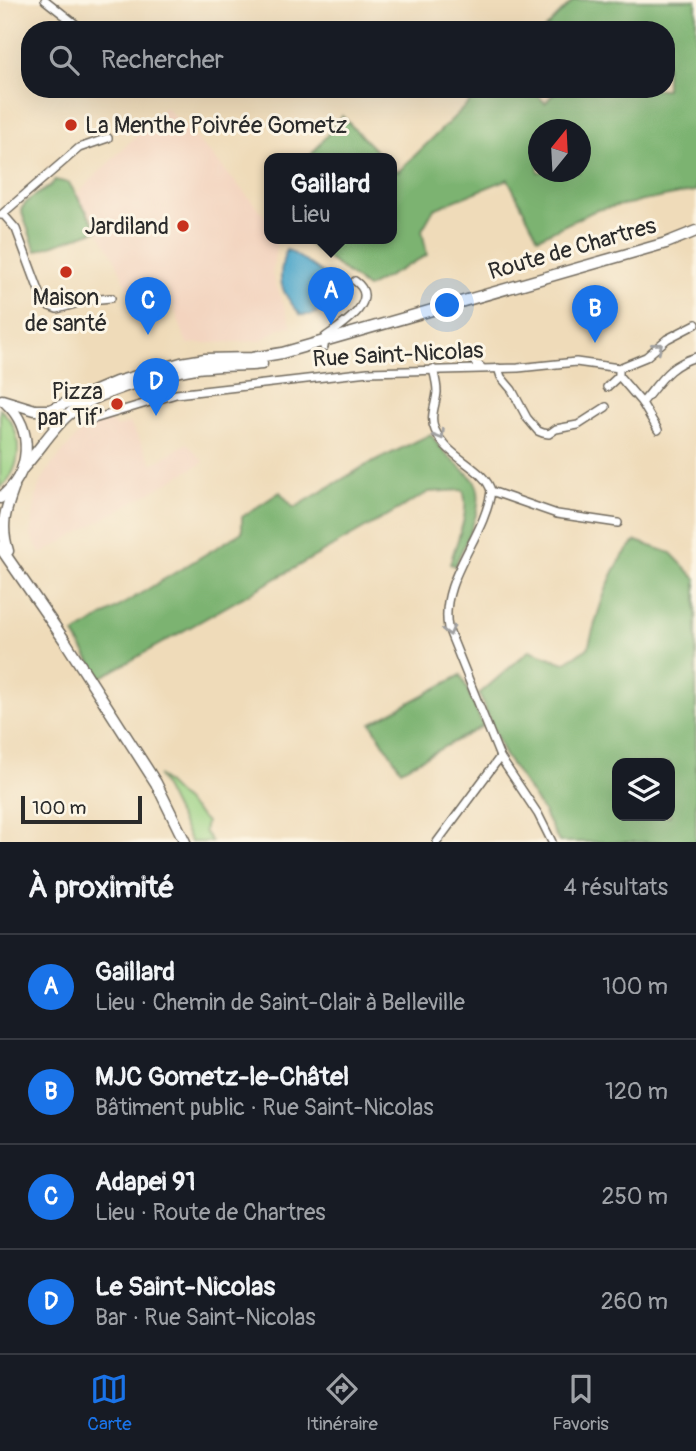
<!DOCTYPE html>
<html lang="fr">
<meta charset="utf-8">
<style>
:root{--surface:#171b24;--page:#242831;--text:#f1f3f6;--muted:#9ea1a6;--line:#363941;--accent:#1a73e8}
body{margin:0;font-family:Pangolin,sans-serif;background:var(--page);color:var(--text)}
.controls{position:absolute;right:21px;bottom:21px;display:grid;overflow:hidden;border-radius:14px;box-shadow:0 7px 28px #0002}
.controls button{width:63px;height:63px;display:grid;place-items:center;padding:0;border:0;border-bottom:2px solid var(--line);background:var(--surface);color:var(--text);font:35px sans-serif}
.compass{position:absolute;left:528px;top:119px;width:63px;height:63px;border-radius:50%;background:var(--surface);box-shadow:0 7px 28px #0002;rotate:18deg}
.scale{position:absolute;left:21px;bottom:18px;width:121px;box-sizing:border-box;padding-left:7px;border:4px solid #2b2b2b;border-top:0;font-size:19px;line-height:24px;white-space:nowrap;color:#2b2b2b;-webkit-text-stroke:5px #fcf5e5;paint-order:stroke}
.you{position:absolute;left:448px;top:306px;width:24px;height:24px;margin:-18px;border:5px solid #fff;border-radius:50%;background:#1a73e8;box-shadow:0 0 0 10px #1a73e833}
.badge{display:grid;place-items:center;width:46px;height:46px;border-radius:50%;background:var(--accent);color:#fff;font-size:23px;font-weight:700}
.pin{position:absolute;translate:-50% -58px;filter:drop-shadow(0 2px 4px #0008)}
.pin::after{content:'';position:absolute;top:37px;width:24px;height:21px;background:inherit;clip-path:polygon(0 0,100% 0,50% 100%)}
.popup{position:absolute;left:264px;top:153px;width:133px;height:91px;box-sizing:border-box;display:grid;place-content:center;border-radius:14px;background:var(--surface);filter:drop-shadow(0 2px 5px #0005);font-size:23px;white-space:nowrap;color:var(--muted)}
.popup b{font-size:26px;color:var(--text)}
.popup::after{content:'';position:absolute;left:50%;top:100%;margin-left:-14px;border:14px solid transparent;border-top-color:var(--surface)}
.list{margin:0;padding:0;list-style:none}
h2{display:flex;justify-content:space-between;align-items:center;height:91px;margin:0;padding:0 28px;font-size:30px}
h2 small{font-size:23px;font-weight:400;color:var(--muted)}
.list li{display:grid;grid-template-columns:46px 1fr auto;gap:21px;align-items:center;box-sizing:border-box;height:105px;padding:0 28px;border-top:2px solid var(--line)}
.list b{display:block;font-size:26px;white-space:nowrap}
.list p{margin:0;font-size:23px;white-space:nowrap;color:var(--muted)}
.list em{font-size:23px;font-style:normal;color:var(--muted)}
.icon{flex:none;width:38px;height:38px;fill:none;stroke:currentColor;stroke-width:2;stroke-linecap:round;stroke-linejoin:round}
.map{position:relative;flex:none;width:696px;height:842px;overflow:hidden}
.search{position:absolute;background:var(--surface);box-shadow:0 7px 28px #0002;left:21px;right:21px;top:21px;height:77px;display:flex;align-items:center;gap:18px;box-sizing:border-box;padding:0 24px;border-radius:28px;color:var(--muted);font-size:26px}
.sheet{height:511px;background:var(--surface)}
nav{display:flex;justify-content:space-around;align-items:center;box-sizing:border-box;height:98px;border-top:2px solid var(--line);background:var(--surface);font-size:19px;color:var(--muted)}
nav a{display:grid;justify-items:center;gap:4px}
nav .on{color:var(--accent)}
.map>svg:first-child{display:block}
.built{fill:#f3d4bf}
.green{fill:#9ad183;stroke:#627e57;stroke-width:2}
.forest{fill:#7bb371;stroke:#536f4e;stroke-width:2;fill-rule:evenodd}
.water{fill:#4ba5c9;stroke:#3b687a;stroke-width:2}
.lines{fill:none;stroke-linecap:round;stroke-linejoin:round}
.minor-casing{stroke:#70695d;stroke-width:10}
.secondary-casing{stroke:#70695d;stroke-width:13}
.minor{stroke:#fff;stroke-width:7}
.secondary{stroke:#fff;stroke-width:10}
.oneway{stroke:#a0a0a0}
.poi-dot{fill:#c8321e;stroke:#fcf5e5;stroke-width:2.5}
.labels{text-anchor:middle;stroke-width:6;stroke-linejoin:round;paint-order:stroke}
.poi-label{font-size:23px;fill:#2b2b2b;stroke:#fcf5e5;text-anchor:end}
.street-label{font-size:23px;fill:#2b2b2b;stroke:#fcf5e5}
</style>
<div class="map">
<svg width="696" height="842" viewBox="0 0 696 842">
<rect width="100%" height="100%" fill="#fcf5e5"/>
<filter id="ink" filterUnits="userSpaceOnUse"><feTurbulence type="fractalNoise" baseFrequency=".0143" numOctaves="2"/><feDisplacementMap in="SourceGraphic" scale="14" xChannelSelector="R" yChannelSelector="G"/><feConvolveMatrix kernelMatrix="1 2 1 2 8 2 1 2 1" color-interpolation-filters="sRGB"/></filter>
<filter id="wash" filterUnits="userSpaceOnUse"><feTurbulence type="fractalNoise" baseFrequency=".00686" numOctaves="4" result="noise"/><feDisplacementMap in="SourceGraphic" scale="28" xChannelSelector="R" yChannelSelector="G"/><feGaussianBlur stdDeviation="1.57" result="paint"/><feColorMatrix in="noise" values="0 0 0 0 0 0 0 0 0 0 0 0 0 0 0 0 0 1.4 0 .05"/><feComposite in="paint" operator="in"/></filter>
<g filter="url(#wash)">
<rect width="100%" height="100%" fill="#efdbb9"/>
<g class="built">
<polygon points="165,107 210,153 270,222 270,239 277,239 272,275 292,326 281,328 260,341 187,344 166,285 131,296 114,257 76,195"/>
<polygon points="107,419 116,427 130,423 153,464 187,443 204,462 41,554 30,534 38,487 50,467 84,428"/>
</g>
<g class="green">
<path d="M 0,409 C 24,430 24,468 0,488 Z"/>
<polygon points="158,775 206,822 204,831 212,842 191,842"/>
</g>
<g class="forest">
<path d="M 574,0 L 696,0 L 696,191 L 596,210 L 538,238 L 508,179 L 434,209 L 422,230 L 427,255 L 367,288 L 302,239 L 392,239 L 392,167 L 398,172 L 483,89 L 532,89 L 545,103 L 558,89 L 666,89 L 666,30 L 544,30 ZM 538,130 L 580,130 L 580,172 L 538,172 Z"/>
<polygon points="342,116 384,159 308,159"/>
<path d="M 55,180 L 69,183 L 98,230 L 36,251 L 21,210 C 29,193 48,193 55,180 Z"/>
<path d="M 431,434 C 442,454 456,462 472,478 C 491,499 464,543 455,566 L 450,564 C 456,542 471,513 463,490 L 429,492 L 100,678 L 74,634 L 242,532 L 242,517 L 280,492 L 294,508 L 363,467 Z"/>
<path d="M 636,541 L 671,553 L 696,579 L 696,842 L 559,842 L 541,808 L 504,754 L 479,694 L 530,650 L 564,663 L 588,648 C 598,614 609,565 636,541 ZM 670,763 L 670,816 L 617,816 L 617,763 Z"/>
<polygon points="461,675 483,726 401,770 371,723"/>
</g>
<path class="water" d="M 286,250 L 290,251 L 330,278 L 337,289 C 333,305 316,317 301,315 C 280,292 276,280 286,250 Z"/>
</g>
<g filter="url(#ink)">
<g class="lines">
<defs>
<g id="minor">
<polyline points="45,0 83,30"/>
<polyline points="3,214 16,229 44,304 57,309 90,300 111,298"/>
<polyline points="1,215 79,148 108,138"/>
<path d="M 324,347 L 325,337 C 339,327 383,301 355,281"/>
<polyline points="463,352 481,367"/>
<polyline points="498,368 501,377 512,390 527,418 538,431 543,433 549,434 556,429 578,425 606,407"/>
<polyline points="619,368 619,376 642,403 658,430"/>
<path d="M 433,369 C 435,377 437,384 437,392 C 436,405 429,417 435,430 C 447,458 485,468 491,491 C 485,538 439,579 448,628 L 500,757 L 538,814 L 552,842"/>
<polyline points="155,375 161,398"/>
<polyline points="607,387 619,376"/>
<path d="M 642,403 C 661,381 667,366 696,357"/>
<polyline points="94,419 176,394 368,372 518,368 576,362 619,368 646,357 667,339 696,324"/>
<polyline points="491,491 557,514 618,523"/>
<polyline points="437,842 500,757"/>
</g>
<g id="secondary">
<polyline points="2,400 35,410 50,410 116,382 181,363 205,359 252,358 282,353 666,243 696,231"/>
<path d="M 23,468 C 39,451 51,430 68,415 C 94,392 174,369 209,367 C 227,365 244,366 262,364"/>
<path d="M 0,498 C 32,474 35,429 5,402"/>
<polyline points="0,547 65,641 156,783 185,842"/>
<path d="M 8,551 C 0,525 5,512 14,487"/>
</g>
</defs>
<use href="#minor" class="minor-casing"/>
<use href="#secondary" class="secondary-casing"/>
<use href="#minor" class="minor"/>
<use href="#secondary" class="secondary"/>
</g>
<defs><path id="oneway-chevron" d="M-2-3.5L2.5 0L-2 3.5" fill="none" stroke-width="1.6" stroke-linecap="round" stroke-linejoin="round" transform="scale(1.75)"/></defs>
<g class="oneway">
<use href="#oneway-chevron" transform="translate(658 347) rotate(-39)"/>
<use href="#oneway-chevron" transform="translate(440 435) rotate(59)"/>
<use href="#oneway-chevron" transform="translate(449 631) rotate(75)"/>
</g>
</g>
<g class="poi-dot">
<circle cx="71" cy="125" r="7"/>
<circle cx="183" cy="226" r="7"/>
<circle cx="66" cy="272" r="7"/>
<circle cx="117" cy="404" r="7"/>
</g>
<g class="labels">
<g class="poi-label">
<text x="85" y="133" text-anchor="start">La Menthe Poivrée Gometz</text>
<text x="169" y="234">Jardiland</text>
<text x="66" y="305" text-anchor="middle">Maison<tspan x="66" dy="26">de santé</tspan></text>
<text x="103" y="399">Pizza<tspan x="103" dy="26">par Tif'</tspan></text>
</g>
<g class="street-label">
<text transform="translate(572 248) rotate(-16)" y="8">Route de Chartres</text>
<text transform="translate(398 354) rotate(-3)" y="8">Rue Saint-Nicolas</text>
</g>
</g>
</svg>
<div class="controls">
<button><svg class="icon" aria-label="layers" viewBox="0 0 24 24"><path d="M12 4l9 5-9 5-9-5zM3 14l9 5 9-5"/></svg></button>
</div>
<svg class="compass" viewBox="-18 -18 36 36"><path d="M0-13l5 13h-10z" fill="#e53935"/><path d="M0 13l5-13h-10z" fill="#9ea1a6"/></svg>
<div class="scale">100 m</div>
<div class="you"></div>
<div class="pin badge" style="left:331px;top:325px">A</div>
<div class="popup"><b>Gaillard</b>Lieu</div>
<div class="pin badge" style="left:595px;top:343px">B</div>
<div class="pin badge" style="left:148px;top:335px">C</div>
<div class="pin badge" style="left:156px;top:416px">D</div>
<div class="search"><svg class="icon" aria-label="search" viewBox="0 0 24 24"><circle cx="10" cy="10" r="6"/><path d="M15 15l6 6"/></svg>Rechercher</div>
</div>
<section class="sheet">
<h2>À proximité<small>4 résultats</small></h2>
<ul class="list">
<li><span class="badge">A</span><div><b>Gaillard</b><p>Lieu · Chemin de Saint-Clair à Belleville</p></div><em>100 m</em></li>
<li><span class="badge">B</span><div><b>MJC Gometz-le-Châtel</b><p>Bâtiment public · Rue Saint-Nicolas</p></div><em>120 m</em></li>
<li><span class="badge">C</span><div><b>Adapei 91</b><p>Lieu · Route de Chartres</p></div><em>250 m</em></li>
<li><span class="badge">D</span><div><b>Le Saint-Nicolas</b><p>Bar · Rue Saint-Nicolas</p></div><em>260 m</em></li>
</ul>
</section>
<nav>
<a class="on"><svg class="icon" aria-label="map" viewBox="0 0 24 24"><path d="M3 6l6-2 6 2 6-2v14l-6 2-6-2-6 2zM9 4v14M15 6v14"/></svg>Carte</a>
<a><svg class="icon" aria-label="directions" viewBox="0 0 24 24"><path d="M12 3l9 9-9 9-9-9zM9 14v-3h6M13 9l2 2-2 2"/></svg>Itinéraire</a>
<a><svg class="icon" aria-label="saved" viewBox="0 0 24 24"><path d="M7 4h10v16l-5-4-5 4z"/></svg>Favoris</a>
</nav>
